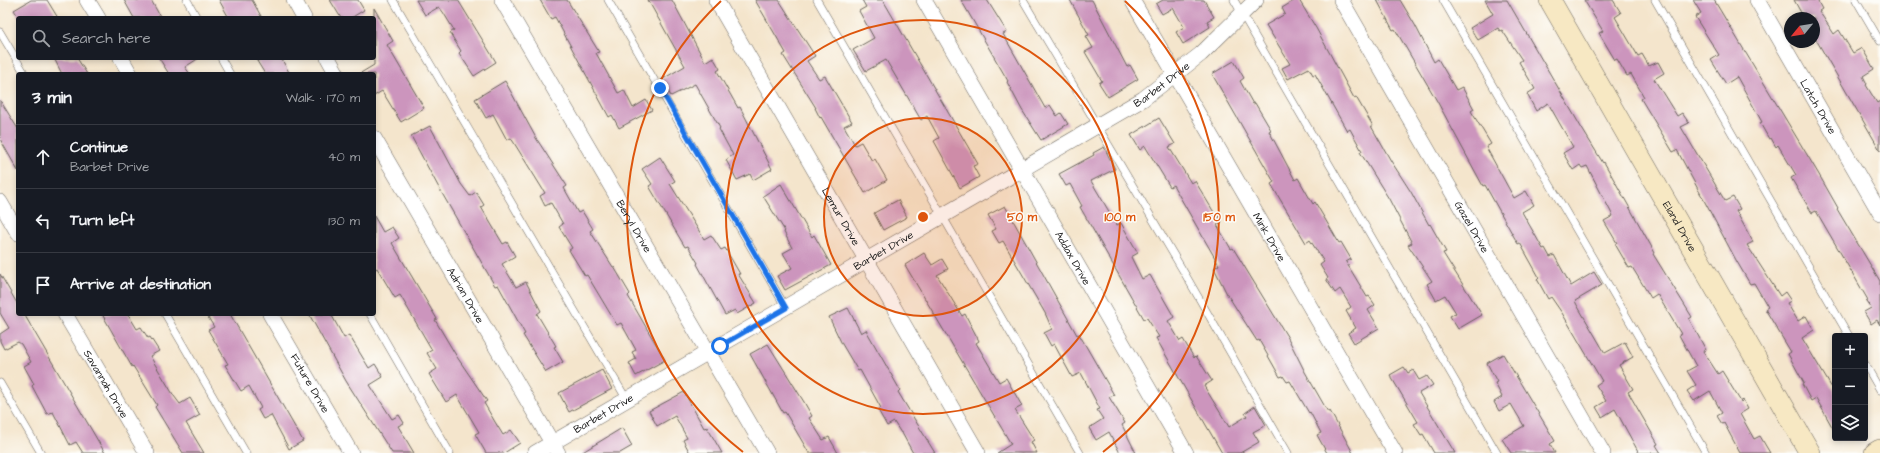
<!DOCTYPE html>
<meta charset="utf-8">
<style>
:root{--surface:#171b24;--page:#20242c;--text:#f1f3f6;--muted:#9ea1a6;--line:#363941}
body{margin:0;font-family:"Architects Daughter",sans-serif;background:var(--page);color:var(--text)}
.controls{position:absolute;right:12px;bottom:12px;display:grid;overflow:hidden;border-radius:4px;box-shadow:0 2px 6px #0003}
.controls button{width:36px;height:36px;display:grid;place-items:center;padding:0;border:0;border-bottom:1px solid var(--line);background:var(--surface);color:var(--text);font:20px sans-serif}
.compass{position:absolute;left:1784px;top:12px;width:36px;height:36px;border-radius:50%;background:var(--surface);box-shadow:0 2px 6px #0003;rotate:240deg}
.stop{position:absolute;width:12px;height:12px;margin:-9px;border:3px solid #1a73e8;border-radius:50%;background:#fff}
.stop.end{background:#1a73e8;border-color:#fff;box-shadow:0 1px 4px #0008}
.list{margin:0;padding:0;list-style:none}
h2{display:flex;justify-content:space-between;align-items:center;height:52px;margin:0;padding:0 16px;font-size:17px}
h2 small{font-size:13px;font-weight:400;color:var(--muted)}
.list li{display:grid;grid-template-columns:26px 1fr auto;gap:12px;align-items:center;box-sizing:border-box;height:64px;padding:0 16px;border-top:1px solid var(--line)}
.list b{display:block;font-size:15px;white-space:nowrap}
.list p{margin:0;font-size:13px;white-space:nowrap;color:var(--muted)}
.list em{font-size:13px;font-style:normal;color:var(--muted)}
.icon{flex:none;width:22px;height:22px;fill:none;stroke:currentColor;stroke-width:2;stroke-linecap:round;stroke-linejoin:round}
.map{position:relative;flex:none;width:1880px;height:453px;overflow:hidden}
.search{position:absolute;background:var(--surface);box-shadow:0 2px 6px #0003;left:16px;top:16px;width:360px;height:44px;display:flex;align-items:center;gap:10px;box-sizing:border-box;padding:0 14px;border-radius:4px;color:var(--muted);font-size:15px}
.panel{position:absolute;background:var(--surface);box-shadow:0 2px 6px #0003;left:16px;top:72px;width:360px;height:244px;border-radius:4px}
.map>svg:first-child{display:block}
.building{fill:#cc95bd}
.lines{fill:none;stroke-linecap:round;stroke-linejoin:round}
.lane-casing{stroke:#68625a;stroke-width:8}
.street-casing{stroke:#68625a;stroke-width:16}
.secondary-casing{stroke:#68625a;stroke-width:22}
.lane{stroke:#fff;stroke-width:7}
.street{stroke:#fff;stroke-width:15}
.secondary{stroke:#f7e8c3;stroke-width:21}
.route{stroke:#1a73e8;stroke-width:5}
.ring{fill:none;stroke:#de560d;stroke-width:2}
.labels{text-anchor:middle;stroke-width:3;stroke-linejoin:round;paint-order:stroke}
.street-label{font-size:11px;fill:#1c1c1c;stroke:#fdfcf7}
.centre{fill:#de560d;stroke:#fdfcf7;stroke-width:2}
.ring-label{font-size:12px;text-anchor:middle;font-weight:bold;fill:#de560d;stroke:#fdfcf7;stroke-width:3;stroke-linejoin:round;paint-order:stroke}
</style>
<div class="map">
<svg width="1880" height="453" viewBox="0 0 1880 453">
<rect width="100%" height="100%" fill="#fdfcf7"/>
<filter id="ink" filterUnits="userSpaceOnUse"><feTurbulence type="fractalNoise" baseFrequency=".025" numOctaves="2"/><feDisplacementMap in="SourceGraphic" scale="8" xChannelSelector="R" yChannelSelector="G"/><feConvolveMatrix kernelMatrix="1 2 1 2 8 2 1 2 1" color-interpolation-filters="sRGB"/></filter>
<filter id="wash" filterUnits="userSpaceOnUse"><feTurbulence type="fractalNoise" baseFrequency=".012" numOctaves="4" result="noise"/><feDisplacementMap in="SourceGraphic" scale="16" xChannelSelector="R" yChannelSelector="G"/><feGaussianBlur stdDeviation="0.9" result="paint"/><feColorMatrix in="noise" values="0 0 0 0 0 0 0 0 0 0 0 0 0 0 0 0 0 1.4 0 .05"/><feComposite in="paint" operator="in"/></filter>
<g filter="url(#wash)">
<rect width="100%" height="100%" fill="#f4e5cc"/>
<g id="blocks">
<g class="building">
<polygon points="31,0 47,0 58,18 19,18 14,10"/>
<polygon points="124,0 151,0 161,18 134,18"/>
<polygon points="219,0 252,0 262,18 229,18"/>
<polygon points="330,0 358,0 364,10 351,18 341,18"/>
<polygon points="416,0 458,0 496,62 474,76 459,53 461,51 450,33 454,30 443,12 439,7 425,15"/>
<polygon points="540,0 567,0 599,52 596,53 618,93 624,90 633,108 646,100 652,110 619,128 612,115 609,117 555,17 551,19"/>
<polygon points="648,0 672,0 705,62 713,57 720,69 717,71 738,108 740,107 772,169 753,180 750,174 737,180 726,160 733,155 719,129 720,128 695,84 671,96 661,80 685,66"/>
<polygon points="755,0 779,0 815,56 807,61 819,79 825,76 852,122 844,126 855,145 861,142 872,161 875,159 887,180 865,193 821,117 820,118 815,108 816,108 783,55 786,53"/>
<polygon points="862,0 883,0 978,164 973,166 979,177 960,188 934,141 939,138 927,116 921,120 886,60 866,71 853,50 874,38 859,11 866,7"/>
<polygon points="961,0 987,0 1007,32 1003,34 1045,108 1050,105 1057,116 1061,113 1068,124 1041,140 1022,110 1007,82 1008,81"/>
<polygon points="1070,0 1092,0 1127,67 1130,65 1138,79 1108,97 1099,83 1102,81 1085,52 1093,48 1086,36 1089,35"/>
<polygon points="1163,0 1204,0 1214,17 1207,21 1210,27 1183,44 1176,32 1184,27 1173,8 1162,14 1156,4"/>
<polygon points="1295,0 1299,0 1316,28 1354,98 1356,97 1373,126 1371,126 1391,161 1411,192 1429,225 1430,224 1446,252 1443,253 1482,315 1458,329 1450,316 1456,313 1445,295 1436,300 1427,284 1432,281 1408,245 1412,243 1389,199 1360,152 1362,151 1350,129 1347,131 1315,74 1313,75 1309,68 1288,79 1282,68 1290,64 1266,25 1285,14 1282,8"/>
<polygon points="1377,0 1400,0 1415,25 1434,62 1438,59 1456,90 1462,87 1474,109 1471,111 1491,144 1486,147 1514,198 1526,191 1534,205 1522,212 1543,249 1545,248 1550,257 1554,255 1571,286 1594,272 1602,285 1575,301 1577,305 1605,353 1625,342 1633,357 1619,365 1633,389 1628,392 1658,444 1656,445 1661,453 1639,453 1615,409 1602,417 1596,407 1606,401 1596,385 1602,381 1562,313 1551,297 1548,299 1537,279 1539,277 1520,243 1518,244 1485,185 1483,186 1437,101 1395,29 1393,30"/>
<polygon points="1485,0 1507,0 1581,127 1603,163 1604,162 1655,253 1653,254 1692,317 1689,319 1706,350 1703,351 1718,374 1722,371 1741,402 1743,400 1748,409 1740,414 1754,439 1760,436 1770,453 1740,453 1724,423 1722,424 1717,416 1722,413 1710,391 1694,401 1687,391 1696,385 1687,371 1696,366 1679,335 1681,334 1657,294 1651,298 1632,267 1629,268 1615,244 1617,243 1604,221 1613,216 1587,166 1582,168 1580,165 1573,170 1563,153 1573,147 1548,103 1536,111 1527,94 1535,89 1519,62 1522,60 1502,30 1500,31 1498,28 1478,40 1470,28 1493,14"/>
<polygon points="1584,0 1613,0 1621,13 1615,17 1638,56 1642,54 1649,66 1658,62 1664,73 1654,79 1677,116 1682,113 1689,123 1681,127 1725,201 1733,197 1740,209 1736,211 1753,242 1747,245 1780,296 1785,292 1791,301 1787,303 1798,321 1806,316 1814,330 1802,338 1835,393 1835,432 1816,398 1811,401 1802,384 1804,383 1788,354 1791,352 1765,309 1768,307 1754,283 1750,284 1736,260 1677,150 1673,152 1641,99 1644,97 1631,74 1627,76 1617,59 1615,60 1599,33 1603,31"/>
<polygon points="1693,0 1714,0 1818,173 1838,208 1837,209 1880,281 1880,325 1877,320 1871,324 1864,312 1871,308 1866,301 1868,300 1816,211 1812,213 1791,178 1796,175 1778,145 1776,147 1771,138 1769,139 1760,123 1762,122 1737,77 1726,84 1711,60 1719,55 1695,17 1701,13"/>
<polygon points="1794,0 1817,0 1822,9 1819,11 1834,34 1839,30 1853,53 1862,48 1874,69 1863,76 1867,84 1866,85 1877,103 1880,101 1880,150 1814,36 1814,18 1804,18"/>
<polygon points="374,8 393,41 387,45 424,108 401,122 382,91 374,96 374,74 359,74 374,65"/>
<polygon points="54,58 77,58 87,74 62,74"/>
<polygon points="159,58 199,58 185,67 190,74 169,74"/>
<polygon points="263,58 281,58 290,74 265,74 257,61"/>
<polygon points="1234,61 1244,78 1240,81 1253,104 1255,103 1271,130 1269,131 1295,180 1298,178 1313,204 1315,202 1339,243 1341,242 1351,259 1346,262 1367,297 1369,296 1375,305 1368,310 1379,328 1354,343 1348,333 1356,328 1346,311 1351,307 1340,289 1335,293 1326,279 1328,278 1320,265 1324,262 1310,240 1306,243 1271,184 1274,182 1212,74"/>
<polygon points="505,81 536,138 567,186 564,188 578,213 582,211 593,229 590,231 613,267 614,267 630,294 628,296 665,360 636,376 629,363 636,359 632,352 636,350 621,323 617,325 587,275 585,276 569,250 572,248 559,227 563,224 551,203 545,206 540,196 545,193 511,138 507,140 493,114 486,118 475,99"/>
<polygon points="0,100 18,129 18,171 0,139"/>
<polygon points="1159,118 1175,144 1169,147 1191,183 1195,181 1215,214 1216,213 1222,222 1217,225 1231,249 1233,248 1288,338 1305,372 1328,412 1330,411 1353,453 1327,453 1317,435 1321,433 1310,412 1309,413 1290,381 1287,382 1283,376 1280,377 1259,340 1257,341 1227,294 1214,268 1219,265 1173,185 1170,187 1145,146 1140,150 1131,135"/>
<polygon points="430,126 461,184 470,196 476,192 484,205 481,207 503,244 507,242 515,256 502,264 516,287 526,282 541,311 537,314 556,346 554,347 563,362 546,372 523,335 525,334 498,285 495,286 439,188 411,136"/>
<polygon points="1104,147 1115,169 1091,181 1117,225 1121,223 1138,253 1131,257 1142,279 1150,275 1174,317 1168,321 1180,341 1183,339 1194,358 1196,356 1212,381 1204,386 1229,427 1247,416 1245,413 1255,406 1266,425 1253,432 1259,442 1240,453 1222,453 1156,338 1159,337 1147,318 1144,319 1080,207 1082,206 1070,184 1066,186 1059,174 1094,155 1093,153"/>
<polygon points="660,157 675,181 670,184 704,239 711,235 721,250 725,248 740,274 738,274 756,303 737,314 735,310 725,315 697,264 698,263 688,246 685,247 649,186 652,184 642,169"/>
<polygon points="781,184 812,237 814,235 831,265 785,290 777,276 792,268 783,253 792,248 784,232 785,231 763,196"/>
<polygon points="898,200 907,217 883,230 874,213"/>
<polygon points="1005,206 1077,335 1079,334 1114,395 1109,397 1125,423 1122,425 1136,453 1120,453 1109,432 1096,440 1089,428 1103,419 1097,410 1100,409 1081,373 1072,377 1054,344 1051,346 1044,333 1052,329 1045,313 1003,241 999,243 992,231 996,229 988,215"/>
<polygon points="374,216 383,232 392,227 399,238 392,243 437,319 435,320 457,357 487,401 484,403 495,422 503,435 511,430 520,443 504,453 486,453 475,434 479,432 457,395 446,402 429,374 437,369 427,353 432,350 400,295 395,298 377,268 374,270"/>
<polygon points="924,253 932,265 942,259 948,269 937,275 962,316 965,314 979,341 976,343 999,382 1006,378 1022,406 1015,410 1034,440 1031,442 1037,453 997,453 1011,444 905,265"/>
<polygon points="0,274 18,305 18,314 24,314 105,453 83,453 76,442 70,445 53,412 47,414 32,386 34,384 24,366 31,362 21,344 18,342 4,349 0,341 0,334 9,328 0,313"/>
<polygon points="848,308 861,333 866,330 900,390 898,392 935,453 913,453 902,433 901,433 894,422 887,426 878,410 881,408 860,370 858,371 842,344 829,317"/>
<polygon points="102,314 128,314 137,329 141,327 148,338 150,337 159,351 150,356 174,396 180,404 190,398 200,415 186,423 204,453 183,453 155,407 157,405 133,366 132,367"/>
<polygon points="206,314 230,314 303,441 289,449 271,415 263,419 258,410 261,408 249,386 241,391 225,365 228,364 208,330 214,327"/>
<polygon points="309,314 331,314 344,338 349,335 369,368 375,364 383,377 370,385 392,419 399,415 404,423 398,426 414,453 392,453 346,381"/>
<polygon points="768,344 804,402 812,416 809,418 823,440 829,437 838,453 809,453 785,412 783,413 750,354"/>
<polygon points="1503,354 1555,441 1550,444 1555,453 1511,453 1502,439 1524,426 1511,404 1499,411 1494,402 1502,397 1495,383 1497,382 1487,363"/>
<polygon points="1404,367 1408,373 1413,370 1419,380 1427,376 1433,385 1419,393 1455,453 1434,453 1423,434 1421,435 1414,424 1418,422 1390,375"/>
<polygon points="602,370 612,389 569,412 559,393"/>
<polygon points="684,392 704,428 707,427 722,453 690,453 683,440 687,438 675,416 657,426 649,411"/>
<polygon points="622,428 632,446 620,453 581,453"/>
</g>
</g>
</g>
<g filter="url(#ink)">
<use href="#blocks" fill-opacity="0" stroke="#68625a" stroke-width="1"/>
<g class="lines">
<defs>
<g id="lane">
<polyline points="187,0 197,18"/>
<polyline points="393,0 627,400"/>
<polyline points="608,0 786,308"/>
<polyline points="817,0 1080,453"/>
<polyline points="1023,0 1185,274 1288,453"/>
<polyline points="1234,0 1497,453"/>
<polyline points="1443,0 1706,453"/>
<polyline points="1655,0 1849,336"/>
<polyline points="1856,0 1880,41"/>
<polyline points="0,32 25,74"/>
<polyline points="221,58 230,74"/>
<polyline points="165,314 246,453"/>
<polyline points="370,314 450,453"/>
<polyline points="1865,364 1880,390"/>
<polyline points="0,383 41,453"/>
</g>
<g id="street">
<polyline points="87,0 98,18"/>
<polyline points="294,0 304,18"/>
<path id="s1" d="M 502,0 L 767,453"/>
<path id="s2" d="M 716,0 L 978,453"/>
<path id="s3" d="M 924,0 L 1186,453"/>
<path id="s4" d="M 1132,0 L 1395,453"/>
<path id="s5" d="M 1341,0 L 1603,453"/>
<path id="s6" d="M 1757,0 L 1880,213"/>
<polyline points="121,58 130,74"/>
<polyline points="328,58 337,74"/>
<path id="s7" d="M 374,138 L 558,453"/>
<polyline points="0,202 18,233"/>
<path id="s8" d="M 65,314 L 147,453"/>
<path id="s9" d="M 270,314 L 351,453"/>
<path id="s10" d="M 535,453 L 1143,99 L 1201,54 L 1256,0"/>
</g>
<g id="secondary">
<path id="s11" d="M 1550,0 L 1810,453"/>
<polyline points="1875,453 1880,450"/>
</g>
</defs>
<use href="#lane" class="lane-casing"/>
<use href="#street" class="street-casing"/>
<use href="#secondary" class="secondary-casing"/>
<use href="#lane" class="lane"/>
<use href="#street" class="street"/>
<use href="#secondary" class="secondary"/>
</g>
</g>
<g class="lines" filter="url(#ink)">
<polyline class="route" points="660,88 786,308 720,346"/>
</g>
<circle cx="923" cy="217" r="99" fill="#de560d" fill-opacity=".12"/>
<g class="ring">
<circle cx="923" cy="217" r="99"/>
<circle cx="923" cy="217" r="197"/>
<path d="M743 452A296 296 0 0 1 721 1M1125 1A296 296 0 0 1 1103 452"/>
</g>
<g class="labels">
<g class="street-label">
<text dy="4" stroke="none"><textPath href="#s10" startOffset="727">Barbet Drive</textPath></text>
<text dy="4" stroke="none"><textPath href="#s6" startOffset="123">Latch Drive</textPath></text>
<text dy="4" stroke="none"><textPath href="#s2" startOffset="250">Lemur Drive</textPath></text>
<text dy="4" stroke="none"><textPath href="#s5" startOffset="262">Gazel Drive</textPath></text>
<text dy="4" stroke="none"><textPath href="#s11" startOffset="261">Eland Drive</textPath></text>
<text dy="4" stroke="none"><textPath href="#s1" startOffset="262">Beryl Drive</textPath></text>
<text dy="4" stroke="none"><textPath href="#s4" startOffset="274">Mink Drive</textPath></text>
<text dy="4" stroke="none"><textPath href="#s10" startOffset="403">Barbet Drive</textPath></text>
<text dy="4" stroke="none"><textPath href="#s3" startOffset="298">Addax Drive</textPath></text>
<text dy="4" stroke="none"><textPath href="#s7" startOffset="182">Adrian Drive</textPath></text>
<text dy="4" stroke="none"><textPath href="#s8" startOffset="81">Savannah Drive</textPath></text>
<text dy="4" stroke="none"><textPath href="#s9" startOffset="80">Future Drive</textPath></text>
<text dy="4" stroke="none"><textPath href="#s10" startOffset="79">Barbet Drive</textPath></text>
</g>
</g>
<circle cx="923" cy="217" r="6" class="centre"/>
<g class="ring-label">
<text x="1022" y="221">50 m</text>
<text x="1120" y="221">100 m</text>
<text x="1219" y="221">150 m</text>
</g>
</svg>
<div class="controls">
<button>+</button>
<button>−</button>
<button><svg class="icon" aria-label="layers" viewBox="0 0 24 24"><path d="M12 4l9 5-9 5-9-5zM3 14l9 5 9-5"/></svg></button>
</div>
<svg class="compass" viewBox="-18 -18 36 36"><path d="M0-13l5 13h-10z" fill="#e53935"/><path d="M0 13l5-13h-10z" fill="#9ea1a6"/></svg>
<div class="stop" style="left:720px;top:346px"></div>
<div class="stop end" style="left:660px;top:88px"></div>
<div class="search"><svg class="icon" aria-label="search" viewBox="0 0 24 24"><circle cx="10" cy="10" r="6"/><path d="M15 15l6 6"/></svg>Search here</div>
<section class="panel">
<h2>3 min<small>Walk · 170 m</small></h2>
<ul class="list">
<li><svg class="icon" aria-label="ahead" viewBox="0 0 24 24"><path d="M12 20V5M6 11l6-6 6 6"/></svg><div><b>Continue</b><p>Barbet Drive</p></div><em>40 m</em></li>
<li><svg class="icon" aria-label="left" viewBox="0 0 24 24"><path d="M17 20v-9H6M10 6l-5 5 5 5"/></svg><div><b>Turn left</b></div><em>130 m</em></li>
<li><svg class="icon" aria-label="arrive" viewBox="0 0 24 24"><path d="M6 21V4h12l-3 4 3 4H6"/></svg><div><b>Arrive at destination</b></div></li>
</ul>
</section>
</div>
